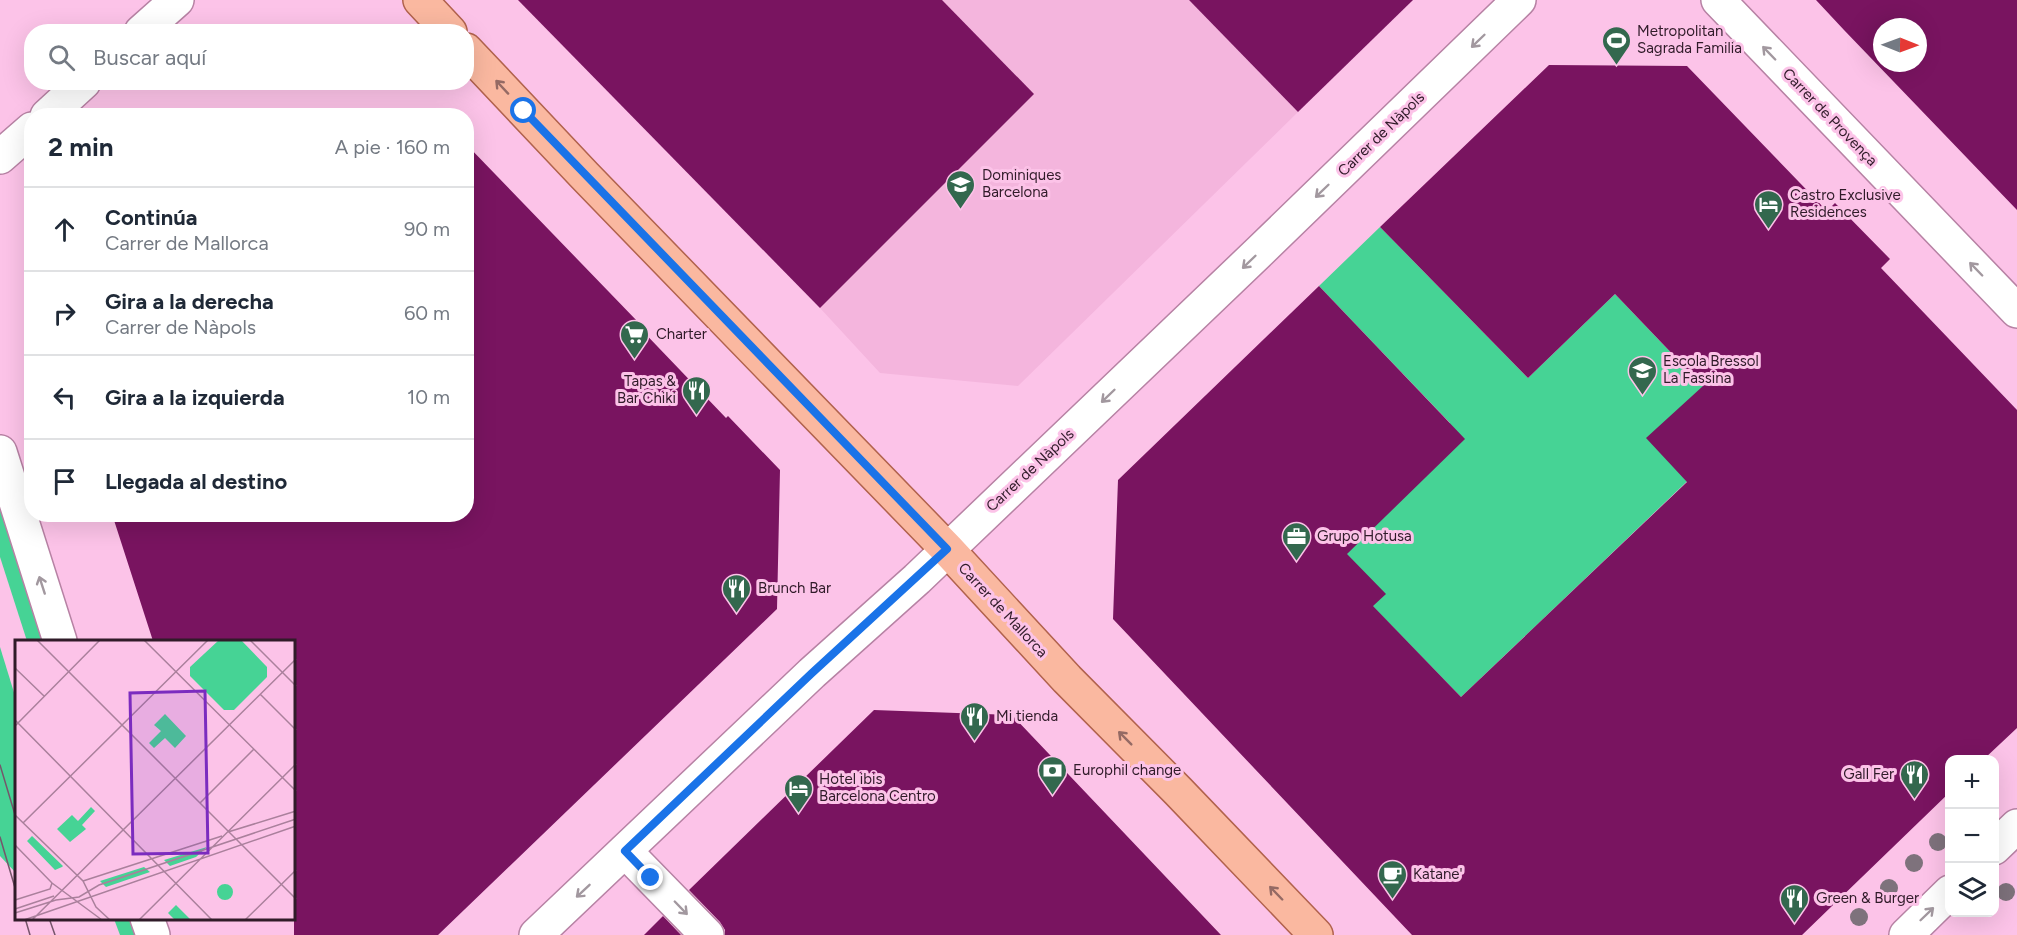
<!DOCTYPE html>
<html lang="es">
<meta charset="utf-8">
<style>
:root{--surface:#fff;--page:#f2f2f3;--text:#1f2937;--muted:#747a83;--line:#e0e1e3}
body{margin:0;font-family:Figtree,sans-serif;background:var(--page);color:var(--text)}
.controls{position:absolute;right:18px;bottom:18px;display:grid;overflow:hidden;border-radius:12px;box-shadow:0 6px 24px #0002}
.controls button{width:54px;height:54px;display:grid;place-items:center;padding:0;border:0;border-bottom:2px solid var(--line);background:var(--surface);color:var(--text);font:30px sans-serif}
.compass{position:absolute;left:1873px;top:18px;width:54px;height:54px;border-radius:50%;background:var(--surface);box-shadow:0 6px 24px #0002;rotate:91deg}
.stop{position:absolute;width:18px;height:18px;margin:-14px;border:4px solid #1a73e8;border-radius:50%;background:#fff}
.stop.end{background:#1a73e8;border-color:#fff;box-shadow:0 2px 6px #0008}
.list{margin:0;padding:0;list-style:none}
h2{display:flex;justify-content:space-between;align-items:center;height:78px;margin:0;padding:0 24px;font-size:26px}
h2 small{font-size:20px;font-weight:400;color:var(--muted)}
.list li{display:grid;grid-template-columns:39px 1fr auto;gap:18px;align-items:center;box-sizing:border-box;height:84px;padding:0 24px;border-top:2px solid var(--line)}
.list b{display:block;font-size:22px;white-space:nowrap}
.list p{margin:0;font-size:20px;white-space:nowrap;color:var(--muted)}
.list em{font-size:20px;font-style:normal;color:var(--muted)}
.icon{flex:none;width:33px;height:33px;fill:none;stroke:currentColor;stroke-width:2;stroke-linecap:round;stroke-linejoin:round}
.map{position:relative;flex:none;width:2017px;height:935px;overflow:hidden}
.search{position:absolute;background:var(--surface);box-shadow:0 6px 24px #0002;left:24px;top:24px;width:450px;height:66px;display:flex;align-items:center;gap:15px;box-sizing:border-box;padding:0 21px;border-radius:24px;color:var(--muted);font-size:22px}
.panel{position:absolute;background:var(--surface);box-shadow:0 6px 24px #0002;left:24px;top:108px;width:450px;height:414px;border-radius:24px}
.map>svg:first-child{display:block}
.built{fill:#f4b5dd}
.green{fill:#46d395}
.building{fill:#791460;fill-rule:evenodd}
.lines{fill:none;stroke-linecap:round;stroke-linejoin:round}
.minor-casing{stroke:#b782a4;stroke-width:36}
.major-casing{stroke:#b1624d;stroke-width:36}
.minor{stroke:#fff;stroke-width:33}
.major{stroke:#fab8a0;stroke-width:33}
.tram{stroke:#76556b;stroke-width:1.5}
.tree{fill:#7e727c}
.oneway{stroke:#a2989f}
.oneway2{stroke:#956a64}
.route{stroke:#1a73e8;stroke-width:8}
.labels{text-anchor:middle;stroke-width:6;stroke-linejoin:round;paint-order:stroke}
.poi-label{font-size:15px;fill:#301b29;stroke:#fcc3e8;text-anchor:start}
.street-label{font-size:15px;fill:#301b29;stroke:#fcc3e8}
.inset-road{fill:none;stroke:#aa809c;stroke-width:1.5}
.view{fill:#7b2cbf;fill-opacity:0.15;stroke:#7b2cbf;stroke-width:3}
.inset-edge{fill:none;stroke:#301b29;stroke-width:3}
</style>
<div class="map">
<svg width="2017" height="935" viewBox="0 0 2017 935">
<rect width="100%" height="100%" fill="#fcc3e8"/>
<polygon class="built" points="518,0 1189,0 1298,112 1018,386 880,373 820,308"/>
<g class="green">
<polygon points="1380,227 1528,378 1615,294 1743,428 1461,697 1322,554 1450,423 1319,286"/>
<polygon points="0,506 43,641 27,641 0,557"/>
<polygon points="0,647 16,699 16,873 0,856"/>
<polygon points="114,919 130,919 135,935 120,935"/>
</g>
<g class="building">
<polygon points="518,0 942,0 1034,94 820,308"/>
<polygon points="1189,0 1413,0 1298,112"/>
<path d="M 1816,0 L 2017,0 L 2017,210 L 1844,30 ZM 1882,27 L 1918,27 L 1918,63 L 1882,63 Z"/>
<polygon points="1549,65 1687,66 1827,211 1835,203 1890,259 1881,268 2017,410 2017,728 1984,759 1950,759 1950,792 1802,935 1412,935 1113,619 1118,480 1319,286 1465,439 1347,554 1386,594 1373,606 1461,697 1687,482 1646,438 1703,386 1615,294 1528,378 1380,227"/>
<polygon points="466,144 638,322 635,323 726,418 728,416 780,470 777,609 438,935 294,935 294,641 153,641 112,514 466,514"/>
<polygon points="874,710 1012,715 1221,935 725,935 725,930 720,922 689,890"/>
<polygon points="663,916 681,935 644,935"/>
</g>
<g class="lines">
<defs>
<g id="minor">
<polyline points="1718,0 2017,311"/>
<polyline points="141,32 177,0"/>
<polyline points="47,116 84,82"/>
<polyline points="0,157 32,129"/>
<polyline points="0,452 60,641"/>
<polyline points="1994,848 2017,826"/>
<polyline points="625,851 707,935"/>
<polyline points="147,918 153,935"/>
<polyline points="536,935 812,673 917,579 1260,251 1519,0"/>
<polyline points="1906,935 1950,892"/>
</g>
<g id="major">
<polyline points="420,0 450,32"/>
<polyline points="466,50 585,176 947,549 1067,679 1178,791 1316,935"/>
</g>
</defs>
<use href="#minor" class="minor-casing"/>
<use href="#major" class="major-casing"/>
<use href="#minor" class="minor"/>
<use href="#major" class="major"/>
<g class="tram">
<polyline points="0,765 16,818"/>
<polyline points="0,837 16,891"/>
<polyline points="25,918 30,935"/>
<polyline points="49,918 55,935"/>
</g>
</g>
<g class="tree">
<circle cx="1938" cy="842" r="9"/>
<circle cx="1914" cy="863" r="9"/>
<circle cx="1889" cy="888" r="9"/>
<circle cx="2006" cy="892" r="9"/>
<circle cx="1859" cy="917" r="9"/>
</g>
<defs><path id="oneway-shaft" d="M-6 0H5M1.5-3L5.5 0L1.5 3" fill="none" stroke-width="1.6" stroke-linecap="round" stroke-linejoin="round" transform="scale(1.5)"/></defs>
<g class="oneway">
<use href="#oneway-shaft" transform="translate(1478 41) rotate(136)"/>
<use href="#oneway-shaft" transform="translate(1769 53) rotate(-134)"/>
<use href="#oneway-shaft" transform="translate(1322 191) rotate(136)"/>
<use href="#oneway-shaft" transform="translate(1249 262) rotate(136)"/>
<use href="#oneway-shaft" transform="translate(1976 269) rotate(-134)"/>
<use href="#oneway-shaft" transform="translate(1108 396) rotate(136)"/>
<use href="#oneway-shaft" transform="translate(42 585) rotate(-108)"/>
<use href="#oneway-shaft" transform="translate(583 891) rotate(137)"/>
<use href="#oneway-shaft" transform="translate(681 908) rotate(46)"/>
<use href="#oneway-shaft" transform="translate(1927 914) rotate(-44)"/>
</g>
<g class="oneway2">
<use href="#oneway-shaft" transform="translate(502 87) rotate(-133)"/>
<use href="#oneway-shaft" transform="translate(1125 738) rotate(-135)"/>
<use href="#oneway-shaft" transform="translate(1276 893) rotate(-134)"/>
</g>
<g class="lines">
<polyline class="route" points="524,111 947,549 812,673 625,851 651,878"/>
</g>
<defs>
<symbol id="stadium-pin" viewBox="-11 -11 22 30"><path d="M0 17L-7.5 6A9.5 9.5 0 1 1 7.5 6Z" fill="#33684e" stroke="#fcc3e8"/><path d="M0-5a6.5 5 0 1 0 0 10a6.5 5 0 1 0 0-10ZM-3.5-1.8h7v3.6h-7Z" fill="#fff"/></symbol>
<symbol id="school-pin" viewBox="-11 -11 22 30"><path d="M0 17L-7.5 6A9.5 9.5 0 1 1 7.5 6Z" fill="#33684e" stroke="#fcc3e8"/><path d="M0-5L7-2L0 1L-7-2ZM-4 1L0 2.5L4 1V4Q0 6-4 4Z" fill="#fff"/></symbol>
<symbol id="hotel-pin" viewBox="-11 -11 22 30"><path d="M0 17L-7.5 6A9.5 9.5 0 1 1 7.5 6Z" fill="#33684e" stroke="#fcc3e8"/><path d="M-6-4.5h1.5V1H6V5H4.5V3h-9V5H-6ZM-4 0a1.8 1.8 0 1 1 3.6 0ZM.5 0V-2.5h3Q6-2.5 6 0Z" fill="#fff"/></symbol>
<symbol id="supermarket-pin" viewBox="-11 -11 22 30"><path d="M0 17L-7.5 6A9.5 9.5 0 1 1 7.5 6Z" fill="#33684e" stroke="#fcc3e8"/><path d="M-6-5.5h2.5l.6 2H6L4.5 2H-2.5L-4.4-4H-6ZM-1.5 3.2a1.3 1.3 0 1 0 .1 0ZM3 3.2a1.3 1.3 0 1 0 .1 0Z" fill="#fff"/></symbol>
<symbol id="restaurant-pin" viewBox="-11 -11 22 30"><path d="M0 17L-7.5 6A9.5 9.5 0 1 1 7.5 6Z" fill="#33684e" stroke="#fcc3e8"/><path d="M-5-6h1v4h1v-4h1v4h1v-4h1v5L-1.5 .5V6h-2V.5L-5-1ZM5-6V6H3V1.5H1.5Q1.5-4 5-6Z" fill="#fff"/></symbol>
<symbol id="office-pin" viewBox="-11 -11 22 30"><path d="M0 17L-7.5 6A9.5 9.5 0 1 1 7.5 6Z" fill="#33684e" stroke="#fcc3e8"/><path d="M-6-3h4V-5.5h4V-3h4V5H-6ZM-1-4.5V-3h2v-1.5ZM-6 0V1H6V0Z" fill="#fff"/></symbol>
<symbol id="bank-pin" viewBox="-11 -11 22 30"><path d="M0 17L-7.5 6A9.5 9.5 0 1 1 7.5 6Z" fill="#33684e" stroke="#fcc3e8"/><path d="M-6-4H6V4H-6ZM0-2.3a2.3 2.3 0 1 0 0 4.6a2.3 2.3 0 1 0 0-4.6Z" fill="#fff"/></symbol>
<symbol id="cafe-pin" viewBox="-11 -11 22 30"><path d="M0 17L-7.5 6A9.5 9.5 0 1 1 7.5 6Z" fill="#33684e" stroke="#fcc3e8"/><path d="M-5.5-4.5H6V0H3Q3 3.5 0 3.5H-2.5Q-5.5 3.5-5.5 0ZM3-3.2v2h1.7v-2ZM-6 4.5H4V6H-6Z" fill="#fff"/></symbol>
</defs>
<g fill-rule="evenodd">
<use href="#stadium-pin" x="1600" y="24" width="33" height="45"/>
<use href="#school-pin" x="944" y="168" width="33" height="45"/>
<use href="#hotel-pin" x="1752" y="188" width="33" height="45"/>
<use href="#supermarket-pin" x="618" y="318" width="33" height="45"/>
<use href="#school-pin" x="1626" y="354" width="33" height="45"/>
<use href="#restaurant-pin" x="680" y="374" width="33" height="45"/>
<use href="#office-pin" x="1280" y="520" width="33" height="45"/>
<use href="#restaurant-pin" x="720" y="572" width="33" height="45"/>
<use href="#restaurant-pin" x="958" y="700" width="33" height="45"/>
<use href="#bank-pin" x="1036" y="754" width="33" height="45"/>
<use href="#restaurant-pin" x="1898" y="758" width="33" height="45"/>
<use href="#hotel-pin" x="782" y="772" width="33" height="45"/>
<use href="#cafe-pin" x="1376" y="858" width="33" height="45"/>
<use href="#restaurant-pin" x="1778" y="882" width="33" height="45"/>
</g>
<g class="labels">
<g class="poi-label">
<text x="1637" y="36">Metropolitan<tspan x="1637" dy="17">Sagrada Familia</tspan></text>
<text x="982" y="180">Dominiques<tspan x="982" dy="17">Barcelona</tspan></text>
<text x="1790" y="200">Castro Exclusive<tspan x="1790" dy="17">Residences</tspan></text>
<text x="656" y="339">Charter</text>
<text x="1663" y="366">Escola Bressol<tspan x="1663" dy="17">La Fassina</tspan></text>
<text x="676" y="386" text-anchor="end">Tapas &amp;<tspan x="676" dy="17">Bar Chiki</tspan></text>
<text x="1317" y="541">Grupo Hotusa</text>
<text x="758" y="593">Brunch Bar</text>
<text x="996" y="721">Mi tienda</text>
<text x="1073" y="775">Europhil change</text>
<text x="1894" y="779" text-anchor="end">Gall Fer</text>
<text x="819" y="784">Hotel ibis<tspan x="819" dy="17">Barcelona Centro</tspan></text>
<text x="1413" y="879">Katane'</text>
<text x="1816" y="903">Green &amp; Burger</text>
</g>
<g class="street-label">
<text transform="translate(1830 117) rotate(46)" y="5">Carrer de Provença</text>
<text transform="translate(1381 134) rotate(-44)" y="5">Carrer de Nàpols</text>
<text transform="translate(1030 470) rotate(-43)" y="5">Carrer de Nàpols</text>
<text transform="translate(1003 610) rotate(47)" y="5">Carrer de Mallorca</text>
</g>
</g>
<g transform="translate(15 640)">
<rect width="280" height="280" fill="#fcc3e8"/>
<path d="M 204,0 L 226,0 L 252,27 L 252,37 L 219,70 L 209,70 L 175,36 L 175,27 ZM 150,74 L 171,96 L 160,108 L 150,98 L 139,108 L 134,103 L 146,91 L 139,85 ZM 76,167 L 80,171 L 67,185 L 71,189 L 55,202 L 42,189 L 57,175 L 63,181 ZM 17,196 L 48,226 L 47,227 L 40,230 L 12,201 ZM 192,207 L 181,217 L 155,226 L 149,220 ZM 129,227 L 135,232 L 91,247 L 85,241 ZM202 252a8 8 0 1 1 16 0a8 8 0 1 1-16 0ZM 161,265 L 176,280 L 160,280 L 153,273 Z" fill="#46d395"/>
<path class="inset-road" d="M 22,0 L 281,259M 129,0 L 281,151M 235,0 L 281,46M 0,28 L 29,56M 245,54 L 281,90M 0,80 L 197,280M 0,86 L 85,0M 185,163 L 239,109M 0,175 L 68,241 L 81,267 L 95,280M 8,183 L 193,0M 213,192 L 281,171M 0,205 L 37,243 L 87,280M 68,241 L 207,196M 0,260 L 35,249 L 37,243M 0,269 L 39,256M 0,273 L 41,260 L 64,257 L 84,245 L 281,179M 9,280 L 281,186M 17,280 L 281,19M 124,280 L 281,124M 230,280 L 281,230"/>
<path class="view" d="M 190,51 L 193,213 L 118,214 L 115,53 Z"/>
<rect width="280" height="280" class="inset-edge"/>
</g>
</svg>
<div class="controls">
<button>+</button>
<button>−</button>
<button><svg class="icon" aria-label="layers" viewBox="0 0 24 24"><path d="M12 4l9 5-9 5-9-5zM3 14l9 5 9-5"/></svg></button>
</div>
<svg class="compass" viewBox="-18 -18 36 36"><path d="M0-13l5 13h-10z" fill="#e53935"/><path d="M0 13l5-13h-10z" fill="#747a83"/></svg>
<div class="stop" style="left:524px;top:111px"></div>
<div class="stop end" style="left:651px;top:878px"></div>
<div class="search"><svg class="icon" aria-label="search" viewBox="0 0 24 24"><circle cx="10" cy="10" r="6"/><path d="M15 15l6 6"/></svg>Buscar aquí</div>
<section class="panel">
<h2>2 min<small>A pie · 160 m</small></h2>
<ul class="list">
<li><svg class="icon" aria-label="ahead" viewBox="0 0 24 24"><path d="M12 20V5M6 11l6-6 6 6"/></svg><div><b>Continúa</b><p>Carrer de Mallorca</p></div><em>90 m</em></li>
<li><svg class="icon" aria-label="right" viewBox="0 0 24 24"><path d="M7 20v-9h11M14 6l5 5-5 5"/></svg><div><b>Gira a la derecha</b><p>Carrer de Nàpols</p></div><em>60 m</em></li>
<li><svg class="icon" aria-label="left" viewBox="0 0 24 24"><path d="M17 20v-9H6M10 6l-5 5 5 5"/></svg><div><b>Gira a la izquierda</b></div><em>10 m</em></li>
<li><svg class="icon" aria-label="arrive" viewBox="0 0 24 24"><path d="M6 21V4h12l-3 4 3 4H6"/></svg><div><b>Llegada al destino</b></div></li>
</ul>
</section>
</div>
